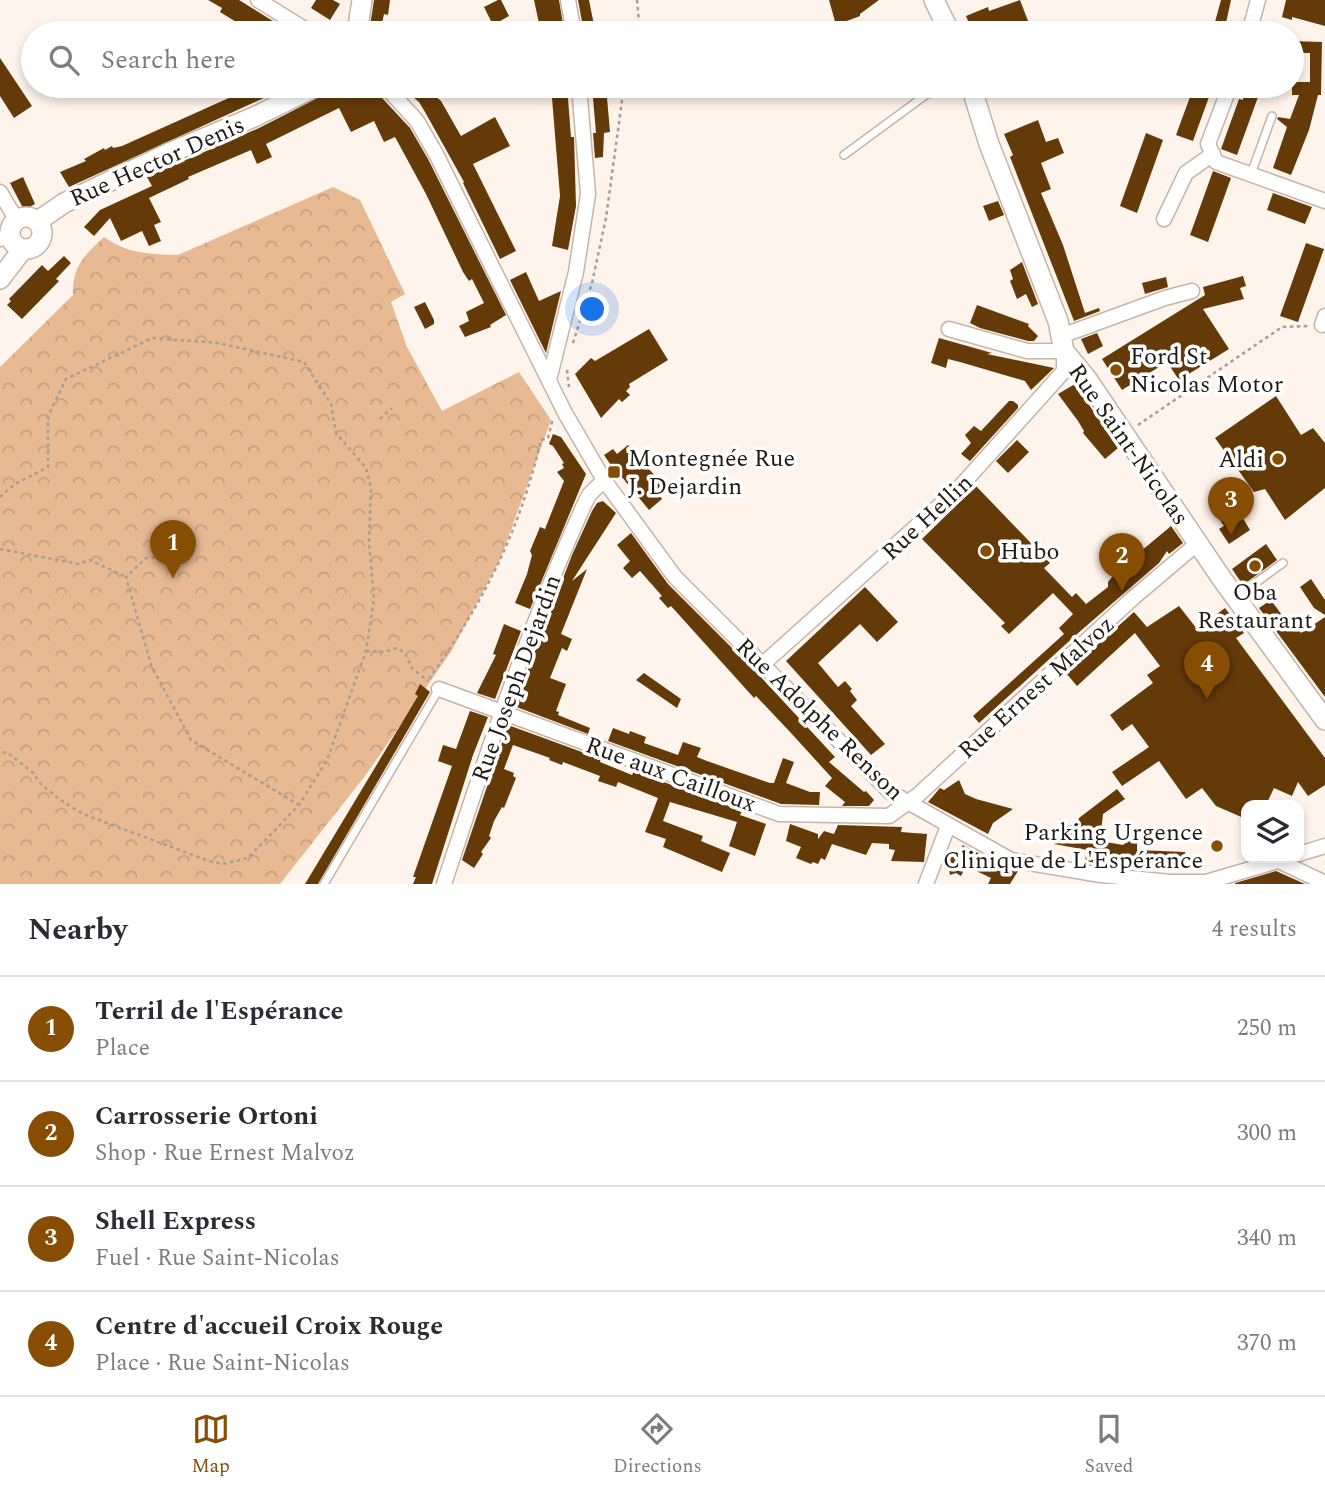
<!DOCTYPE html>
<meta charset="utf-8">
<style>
:root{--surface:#fff;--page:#f7f7f7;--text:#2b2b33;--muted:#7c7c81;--line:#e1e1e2;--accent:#874d03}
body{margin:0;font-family:Spectral,serif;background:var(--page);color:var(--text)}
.controls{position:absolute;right:21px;bottom:21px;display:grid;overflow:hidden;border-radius:14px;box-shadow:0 4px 10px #0003}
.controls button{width:63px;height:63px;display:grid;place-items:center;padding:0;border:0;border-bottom:2px solid var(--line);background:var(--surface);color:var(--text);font:35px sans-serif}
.you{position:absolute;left:593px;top:310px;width:24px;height:24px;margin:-18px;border:5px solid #fff;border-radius:50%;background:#1a73e8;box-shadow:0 0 0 10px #1a73e833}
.badge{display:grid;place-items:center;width:46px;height:46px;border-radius:50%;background:var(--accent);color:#fff;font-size:23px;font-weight:700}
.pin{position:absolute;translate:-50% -58px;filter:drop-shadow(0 2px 4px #0008)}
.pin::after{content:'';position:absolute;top:37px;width:24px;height:21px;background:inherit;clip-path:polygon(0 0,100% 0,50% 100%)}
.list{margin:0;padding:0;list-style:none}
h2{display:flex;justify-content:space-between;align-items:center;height:91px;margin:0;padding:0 28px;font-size:30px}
h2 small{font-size:23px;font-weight:400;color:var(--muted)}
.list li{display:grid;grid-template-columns:46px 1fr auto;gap:21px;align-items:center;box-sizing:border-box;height:105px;padding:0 28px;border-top:2px solid var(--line)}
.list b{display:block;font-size:26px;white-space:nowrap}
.list p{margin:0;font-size:23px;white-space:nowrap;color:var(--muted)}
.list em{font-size:23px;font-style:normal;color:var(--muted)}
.icon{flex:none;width:38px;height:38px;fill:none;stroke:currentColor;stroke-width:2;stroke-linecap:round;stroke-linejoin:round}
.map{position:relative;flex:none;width:1325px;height:884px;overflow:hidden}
.search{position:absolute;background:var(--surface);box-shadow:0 4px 10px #0003;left:21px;right:21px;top:21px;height:77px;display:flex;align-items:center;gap:18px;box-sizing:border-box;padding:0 24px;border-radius:38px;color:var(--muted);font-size:26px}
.sheet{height:511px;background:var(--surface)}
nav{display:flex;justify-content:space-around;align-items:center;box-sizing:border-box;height:98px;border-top:2px solid var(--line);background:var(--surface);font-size:19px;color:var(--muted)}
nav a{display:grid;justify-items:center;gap:4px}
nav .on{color:var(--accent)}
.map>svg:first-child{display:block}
.forest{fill:url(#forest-crowns)}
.building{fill:#653a09}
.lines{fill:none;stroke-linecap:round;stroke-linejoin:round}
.lane-casing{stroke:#c5b5a8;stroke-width:10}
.street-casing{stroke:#c5b5a8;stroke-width:17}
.secondary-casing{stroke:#c5b5a8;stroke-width:22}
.path{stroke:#a69e97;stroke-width:2.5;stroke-dasharray:3.5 3.5;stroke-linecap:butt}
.lane{stroke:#fff;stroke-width:7}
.street{stroke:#fff;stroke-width:14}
.secondary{stroke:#fff;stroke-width:19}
.poi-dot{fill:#874d03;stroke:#fff;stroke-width:2.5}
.labels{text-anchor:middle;stroke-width:7;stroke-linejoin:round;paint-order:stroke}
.street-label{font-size:24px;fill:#211b16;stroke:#fff}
.poi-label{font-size:24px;fill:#211b16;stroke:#fff;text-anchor:start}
</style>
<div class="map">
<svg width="1325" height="884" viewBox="0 0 1325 884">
<defs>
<pattern id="forest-crowns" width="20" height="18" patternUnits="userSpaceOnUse" patternTransform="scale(1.75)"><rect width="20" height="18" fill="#e7ba94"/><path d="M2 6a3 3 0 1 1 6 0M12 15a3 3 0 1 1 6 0" fill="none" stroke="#c69f7f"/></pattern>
</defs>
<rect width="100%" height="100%" fill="#fef4eb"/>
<path class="forest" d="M 333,187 L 360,200 L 405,294 L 391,302 L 407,347 L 442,411 L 519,372 L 551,420 L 500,560 L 452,650 L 368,772 L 280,884 L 0,884 L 0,367 L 73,295 C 72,266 85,255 104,237 C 128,254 149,254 178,255 Z"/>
<g class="building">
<polygon points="208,0 239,0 292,33 242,33 246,28 220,12 222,8"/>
<polygon points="316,0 333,0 340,4 330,20 311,8"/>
<polygon points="374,0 390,0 388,15 384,14 380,33 369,33"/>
<polygon points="498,0 501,0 509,16 493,25 484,7"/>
<polygon points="534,0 559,0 564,30 562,33 541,33"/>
<polygon points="578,0 589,0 594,25 583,27"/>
<polygon points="829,0 879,0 860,14 860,16 836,25"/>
<polygon points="1020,0 1028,21 995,33 973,33 966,16 988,7 989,11"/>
<polygon points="1221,0 1231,0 1224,32 1212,33"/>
<polygon points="1286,0 1325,0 1325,26 1292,17 1292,20 1282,17"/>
<polygon points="1292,41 1322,42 1321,95 1318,95 1309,130 1291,175 1273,168 1287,127 1277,119 1278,117 1290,119 1299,95 1292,95 1292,82 1310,82 1310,53 1292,53"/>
<polygon points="0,58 32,106 14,118 0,96"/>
<polygon points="227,86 234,86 247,97 264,86 290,86 69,187 60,172 86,161 84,159 104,148 105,150 112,146 113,148 122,146 231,97"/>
<polygon points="341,86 371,86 410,128 428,159 506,315 490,325 491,327 465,337 459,326 469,321 466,312 484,303 472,279 469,281 463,272 426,194 395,137 384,142 374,121 351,132 339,108 266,144 272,157 257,164 251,150 188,177 189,179 149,198 161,222 154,225 161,241 149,246 142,231 121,241 110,218 94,236 84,227 100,210 152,186 147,177 259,128"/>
<polygon points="400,86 424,86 441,101 461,136 495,117 510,146 473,164 516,251 500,259 463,183 464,182 425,112 419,102"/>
<polygon points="551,86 567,86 571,137 574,137 576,206 568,250 552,246 560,196"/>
<polygon points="592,86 606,86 610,132 604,133 603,157 595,158 593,133 596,133"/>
<polygon points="1194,86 1213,86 1193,141 1176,135"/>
<polygon points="1244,86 1262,86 1237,155 1221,149 1239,99 1243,100"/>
<polygon points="1038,120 1046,142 1058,138 1064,153 1041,163 1051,189 1041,193 1063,245 1085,313 1099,308 1100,311 1074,321 1010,157 1013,155 1004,134"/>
<polygon points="1146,133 1163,140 1137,213 1120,206"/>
<polygon points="1213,171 1231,178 1208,242 1190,235"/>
<polygon points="23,177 35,204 24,210 10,183"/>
<polygon points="1273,193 1312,207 1305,224 1267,210"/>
<polygon points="998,201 1004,215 989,221 983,206"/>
<polygon points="1306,243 1324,249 1298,322 1280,316"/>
<polygon points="64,256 71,263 56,279 59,281 22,319 7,305 11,301 9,299 42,265 48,271"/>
<polygon points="1022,262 1038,304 1032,307 1026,294 1017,299 1010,281 1013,279 1010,270"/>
<polygon points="526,272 539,301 561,291 546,353 510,280"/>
<polygon points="1243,276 1246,286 1240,288 1244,299 1203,309 1229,349 1179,380 1167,362 1122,390 1102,359 1205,295 1203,287"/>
<polygon points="1166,277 1168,287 1145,294 1142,283"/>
<polygon points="425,302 434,320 434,324 425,329 414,307"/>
<polygon points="977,305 1029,324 1028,326 1038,336 1034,341 1028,341 980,328 970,323"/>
<polygon points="649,329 668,360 629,384 630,387 626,391 630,395 622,402 619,399 601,418 575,374 591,358 595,361"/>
<polygon points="1097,333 1103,346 1088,354 1081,339"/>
<polygon points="939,338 992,353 987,354 1054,368 1031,390 1025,381 960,362 948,359 946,368 931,363"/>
<polygon points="1075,384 1118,448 1105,459 1083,433 1084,431 1078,421 1058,394"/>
<polygon points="1276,396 1301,435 1313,428 1325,443 1325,488 1285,520 1265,489 1254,492 1215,438"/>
<polygon points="1009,401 1013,401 1018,405 1018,408 970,461 961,454 971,443 965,435 974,426 981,431"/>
<polygon points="553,434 561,437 586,474 530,609 515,603 527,574 532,555 530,551 540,527 545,529 564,481 557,472 564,468 562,464 564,463 553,446 549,444"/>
<polygon points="1017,440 1029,452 1008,473 996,461"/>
<polygon points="628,445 656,477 654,478 661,486 656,490 662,499 649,510 621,476 619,477 604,455 613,449 617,454"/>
<polygon points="976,486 1050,563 1044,568 1072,597 1076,593 1086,604 1108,587 1108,582 1113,576 1122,585 1128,562 1171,526 1183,543 1169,554 1167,551 1159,563 1077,634 979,723 973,716 1064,634 1059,628 1073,614 1053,593 1009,634 1001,626 1005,623 922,539"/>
<polygon points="1230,497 1250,530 1229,544 1219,529 1224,526 1212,508"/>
<polygon points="603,501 616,513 572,581 587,569 561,634 572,639 567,651 562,648 550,678 566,684 556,711 559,712 558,715 590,728 588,734 514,706 572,555 592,511 597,503"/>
<polygon points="631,533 668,584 759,675 835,757 829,762 864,792 866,791 874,800 869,806 842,806 845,802 825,786 832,778 791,733 756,696 754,698 671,606 668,608 659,598 662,596 640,571 632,578 623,568 630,561 617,545"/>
<polygon points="1266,544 1277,560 1243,585 1232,569"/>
<polygon points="1311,579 1325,600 1325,615 1314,608 1300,587"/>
<polygon points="865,587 898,622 877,642 860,624 818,663 838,687 845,681 852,689 850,691 857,700 851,706 885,744 871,755 786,661"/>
<polygon points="1271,600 1284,618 1289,616 1301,633 1325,617 1325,697 1259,608"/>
<polygon points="1179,606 1197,629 1225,608 1244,633 1236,638 1325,758 1325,785 1308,796 1298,782 1292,796 1274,788 1266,805 1246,805 1246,819 1216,806 1202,788 1186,799 1159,761 1122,786 1112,772 1149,747 1132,724 1122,731 1110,715 1153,683 1147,675 1160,666 1135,633 1077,686 1066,673 1134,612 1147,627"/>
<polygon points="504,624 521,631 495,699 477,693 496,655 493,654"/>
<polygon points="644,673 681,699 677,708 636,680"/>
<polygon points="420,684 430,692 318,884 305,884 418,696 415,694"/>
<polygon points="470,711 488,717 473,755 432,884 413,884 416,877 413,877 452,766 438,761 443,745 456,749"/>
<polygon points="508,725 601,759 600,762 632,775 634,771 742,811 740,815 766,824 755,856 729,846 737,822 670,802 663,821 703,836 701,841 730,853 722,872 663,847 666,839 645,832 658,798 618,782 616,787 598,781 600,776 563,762 562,765 549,760 550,758 513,745 504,769 514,773 513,776 516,778 504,808 502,807 494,821 489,836 491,838 481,852 483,854 474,868 462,860"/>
<polygon points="613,728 629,734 630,731 646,737 644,743 678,755 683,742 701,748 697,757 707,761 770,783 774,783 783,758 794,762 786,783 810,792 820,792 819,805 781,804 608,741"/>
<polygon points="959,780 965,794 976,799 1013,809 993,823 988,834 928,802 940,788 944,790"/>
<polygon points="1117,789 1125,799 1103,814 1100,841 1123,845 1137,833 1137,850 1185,852 1190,870 1125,867 1096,863 1085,861 1087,850 1054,844 1061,833 1067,834 1068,826 1078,823 1079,818"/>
<polygon points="790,824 818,834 818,839 824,831 834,834 838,825 902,827 901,832 927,834 924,862 891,861 895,850 889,849 889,844 872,843 866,855 832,844 825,860 821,858 818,864 813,862 811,864 796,858 801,847 786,841"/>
<polygon points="963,845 1006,868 1018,871 1010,884 988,884 991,878 966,866 961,876 956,873 950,875 949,870 944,868 944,863 950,852 958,856"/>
<polygon points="1276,871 1305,884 1235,884 1235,883"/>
</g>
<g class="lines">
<defs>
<g id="lane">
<polyline points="844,155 938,86"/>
<polyline points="1251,174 1272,116"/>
<polyline points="1236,597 1283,563"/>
<polyline points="324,884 439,689"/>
</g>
<g id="street">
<polyline points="258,0 311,33"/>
<polyline points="568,0 574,33"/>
<polyline points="1249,33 1258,0"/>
<polyline points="385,86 417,121 436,154 565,413 604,480 675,577 890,792 1011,860 1101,875 1170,882 1206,882 1288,858"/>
<polyline points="1230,86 1208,144 1216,162 1325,201"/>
<polyline points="0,192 16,219"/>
<polyline points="1164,219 1186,173 1213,154"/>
<polyline points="0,239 10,237"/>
<polyline points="1322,325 1325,316"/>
<polyline points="1061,336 1165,298 1192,291"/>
<polyline points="549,380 576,272 588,194 579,86"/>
<polyline points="762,665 959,488 1064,371 1064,351 1027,351 949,329"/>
<polyline points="439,689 779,814 889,816 918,795 1133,598 1198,543"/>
<polyline points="1299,854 1325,846"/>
<polyline points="1279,861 1325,883"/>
<path d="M 444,884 C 486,756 528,628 584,505 L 589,495 L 604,480"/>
<polyline points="926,884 948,826"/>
</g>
<g id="secondary">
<polyline points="934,0 950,33"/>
<polyline points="357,33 362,0"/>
<polyline points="971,86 989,144 1058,321 1064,351 1087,379 1222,579 1325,720"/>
<circle cx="26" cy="233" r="16"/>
<polyline points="38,221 64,203 169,153 254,117 317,86"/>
<polyline points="0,279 23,249"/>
</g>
</defs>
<use href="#lane" class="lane-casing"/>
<use href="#street" class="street-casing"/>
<use href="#secondary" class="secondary-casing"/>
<g class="path">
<polyline points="637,0 640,33"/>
<polyline points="573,343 592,283 606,218 624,86"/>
<polyline points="567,370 569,387"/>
<polyline points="380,419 392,408"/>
<polyline points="1138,425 1282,327 1308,326"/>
<polyline points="0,497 15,484 48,467 48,416 66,379 152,338 218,343 304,362 331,404 336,433 366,468 371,488 369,541 374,599 366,651 327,760 299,805 248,858 223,864 209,861 83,814 59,799 41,784 32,772 7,752 0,753"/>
<polyline points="0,549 79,564 90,560 126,577"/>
<polyline points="173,578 174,567 166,557 146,558 126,577 151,665 191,740 299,805"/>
<polyline points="366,651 384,652 397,648 405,653 412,668 428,681"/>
<path d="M 429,679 C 484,601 519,533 541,440 L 548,438 L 553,418"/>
</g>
<use href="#lane" class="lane"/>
<use href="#street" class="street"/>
<use href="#secondary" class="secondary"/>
</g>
<g class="poi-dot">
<circle cx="1116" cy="370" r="7"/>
<circle cx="1278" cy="459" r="7"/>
<rect x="607" y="465" width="14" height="14" rx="3.5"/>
<circle cx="986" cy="551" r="7"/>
<circle cx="1255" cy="566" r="7"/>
<circle cx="1217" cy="846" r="7"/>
</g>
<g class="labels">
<g class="street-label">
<text transform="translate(157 161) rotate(-24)" y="8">Rue Hector Denis</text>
<text transform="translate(1129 444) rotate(55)" y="8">Rue Saint-Nicolas</text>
<text transform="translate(927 517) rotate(-43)" y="8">Rue Hellin</text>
<text transform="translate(516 678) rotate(-70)" y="8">Rue Joseph Dejardin</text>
<text transform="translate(1036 687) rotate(-42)" y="8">Rue Ernest Malvoz</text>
<text transform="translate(820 719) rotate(44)" y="8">Rue Adolphe Renson</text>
<text transform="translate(671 774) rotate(20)" y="8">Rue aux Cailloux</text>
</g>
<g class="poi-label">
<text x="1130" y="364">Ford St<tspan x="1130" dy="28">Nicolas Motor</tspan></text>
<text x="628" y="466">Montegnée Rue<tspan x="628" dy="28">J. Dejardin</tspan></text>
<text x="1264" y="467" text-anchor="end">Aldi</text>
<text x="1000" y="559">Hubo</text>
<text x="1255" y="600" text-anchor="middle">Oba<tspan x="1255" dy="28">Restaurant</tspan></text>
<text x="1203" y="840" text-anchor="end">Parking Urgence<tspan x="1203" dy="28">Clinique de L'Espérance</tspan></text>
</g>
</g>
</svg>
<div class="controls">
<button><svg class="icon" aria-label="layers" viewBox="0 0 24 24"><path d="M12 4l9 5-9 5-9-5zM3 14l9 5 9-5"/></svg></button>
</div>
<div class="you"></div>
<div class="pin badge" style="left:173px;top:578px">1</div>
<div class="pin badge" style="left:1122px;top:591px">2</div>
<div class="pin badge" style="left:1231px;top:535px">3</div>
<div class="pin badge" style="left:1207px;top:699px">4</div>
<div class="search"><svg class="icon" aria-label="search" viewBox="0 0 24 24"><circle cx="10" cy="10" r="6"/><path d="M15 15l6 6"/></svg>Search here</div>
</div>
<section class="sheet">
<h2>Nearby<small>4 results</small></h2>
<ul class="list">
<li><span class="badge">1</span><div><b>Terril de l'Espérance</b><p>Place</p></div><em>250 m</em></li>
<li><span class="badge">2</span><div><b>Carrosserie Ortoni</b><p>Shop · Rue Ernest Malvoz</p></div><em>300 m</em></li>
<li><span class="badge">3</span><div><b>Shell Express</b><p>Fuel · Rue Saint-Nicolas</p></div><em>340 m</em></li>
<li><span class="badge">4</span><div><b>Centre d'accueil Croix Rouge</b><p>Place · Rue Saint-Nicolas</p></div><em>370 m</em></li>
</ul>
</section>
<nav>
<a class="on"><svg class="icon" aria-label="map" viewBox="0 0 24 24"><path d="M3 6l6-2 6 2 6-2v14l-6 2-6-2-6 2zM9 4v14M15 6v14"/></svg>Map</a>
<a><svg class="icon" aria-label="directions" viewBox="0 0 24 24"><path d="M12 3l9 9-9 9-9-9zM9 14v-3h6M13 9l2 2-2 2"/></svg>Directions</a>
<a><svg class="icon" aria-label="saved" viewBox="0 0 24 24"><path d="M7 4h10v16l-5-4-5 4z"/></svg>Saved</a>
</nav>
